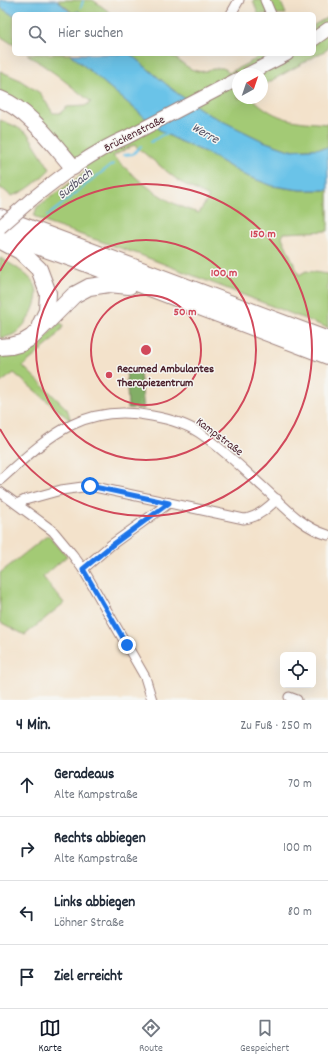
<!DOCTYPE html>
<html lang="de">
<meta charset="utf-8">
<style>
:root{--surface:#fff;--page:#f2f2f3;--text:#1f2937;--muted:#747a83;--line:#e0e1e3;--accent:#111827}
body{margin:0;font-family:Dekko,sans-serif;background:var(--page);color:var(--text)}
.controls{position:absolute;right:12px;bottom:12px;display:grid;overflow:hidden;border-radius:6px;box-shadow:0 4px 16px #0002}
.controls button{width:36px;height:36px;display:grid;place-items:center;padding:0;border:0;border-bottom:1px solid var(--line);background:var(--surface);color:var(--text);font:20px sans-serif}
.compass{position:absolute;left:232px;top:68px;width:36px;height:36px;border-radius:50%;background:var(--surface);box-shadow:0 4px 16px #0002;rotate:40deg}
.stop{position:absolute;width:12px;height:12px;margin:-9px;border:3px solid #1a73e8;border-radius:50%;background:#fff}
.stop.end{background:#1a73e8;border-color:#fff;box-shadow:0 1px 4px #0008}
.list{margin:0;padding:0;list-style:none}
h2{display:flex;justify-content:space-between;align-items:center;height:52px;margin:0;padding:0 16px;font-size:17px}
h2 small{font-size:13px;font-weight:400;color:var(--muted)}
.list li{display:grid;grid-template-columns:26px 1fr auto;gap:12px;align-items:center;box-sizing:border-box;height:64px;padding:0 16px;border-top:1px solid var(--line)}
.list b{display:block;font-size:15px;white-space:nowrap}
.list p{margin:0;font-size:13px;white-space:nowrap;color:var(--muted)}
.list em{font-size:13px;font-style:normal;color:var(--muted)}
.icon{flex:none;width:22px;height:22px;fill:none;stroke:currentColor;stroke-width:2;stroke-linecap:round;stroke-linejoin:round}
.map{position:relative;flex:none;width:328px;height:700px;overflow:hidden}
.search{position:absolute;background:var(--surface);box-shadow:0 4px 16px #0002;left:12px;right:12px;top:12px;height:44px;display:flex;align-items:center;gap:10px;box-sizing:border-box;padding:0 14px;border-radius:6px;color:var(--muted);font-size:15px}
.sheet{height:308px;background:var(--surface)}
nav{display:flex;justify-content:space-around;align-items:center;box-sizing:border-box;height:56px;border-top:1px solid var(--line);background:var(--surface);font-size:11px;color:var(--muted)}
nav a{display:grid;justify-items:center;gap:2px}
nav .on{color:var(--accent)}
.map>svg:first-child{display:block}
.green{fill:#a3ca75;stroke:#767450;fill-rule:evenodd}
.forest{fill:#82ae66;stroke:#666648}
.water{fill:#6ac3e8;stroke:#5a718a}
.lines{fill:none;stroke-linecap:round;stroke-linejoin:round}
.stream{stroke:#6ac3e8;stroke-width:2}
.street-casing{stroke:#9e807b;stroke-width:11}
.secondary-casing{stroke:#9e807b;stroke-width:15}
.highway-casing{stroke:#9e807b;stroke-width:18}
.street{stroke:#fff;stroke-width:9}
.secondary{stroke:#fff;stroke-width:13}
.highway{stroke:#fff;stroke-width:16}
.secondary-bridge-casing{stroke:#9e807b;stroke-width:15;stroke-linecap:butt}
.secondary-bridge{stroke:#fff;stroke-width:13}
.route{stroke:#1a73e8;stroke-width:5}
.ring{fill:none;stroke:#d1495b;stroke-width:2}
.poi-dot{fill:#d1495b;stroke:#f6f6f2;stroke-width:1.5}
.labels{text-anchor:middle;stroke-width:3;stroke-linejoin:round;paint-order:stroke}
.street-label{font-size:12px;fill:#4a1f2b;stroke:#f6f6f2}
.poi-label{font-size:12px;font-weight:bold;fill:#4a1f2b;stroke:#f6f6f2;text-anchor:start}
.water-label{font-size:13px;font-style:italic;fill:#545064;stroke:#f6f6f2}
.centre{fill:#d1495b;stroke:#f6f6f2;stroke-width:2}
.ring-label{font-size:12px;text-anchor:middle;font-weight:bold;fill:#d1495b;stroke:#f6f6f2;stroke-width:3;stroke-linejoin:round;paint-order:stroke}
</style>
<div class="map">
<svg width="328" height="700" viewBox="0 0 328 700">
<rect width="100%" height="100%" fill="#f6f6f2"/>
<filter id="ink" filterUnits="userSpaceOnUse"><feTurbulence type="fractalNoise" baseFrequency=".025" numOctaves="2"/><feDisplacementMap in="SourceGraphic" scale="8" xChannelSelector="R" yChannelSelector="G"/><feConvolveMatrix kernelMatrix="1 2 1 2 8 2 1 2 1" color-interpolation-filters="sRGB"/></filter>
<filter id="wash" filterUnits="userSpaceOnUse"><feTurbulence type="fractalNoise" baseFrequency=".012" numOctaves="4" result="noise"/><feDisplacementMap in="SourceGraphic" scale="16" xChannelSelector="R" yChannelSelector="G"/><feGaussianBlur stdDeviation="0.9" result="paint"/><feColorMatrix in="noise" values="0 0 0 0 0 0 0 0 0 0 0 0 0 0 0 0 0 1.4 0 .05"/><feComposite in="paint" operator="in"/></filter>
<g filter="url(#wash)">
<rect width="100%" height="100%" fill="#f3e2cb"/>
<g class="green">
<polygon points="57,0 93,0 112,14 81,14 79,11 73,13"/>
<polygon points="253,0 280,0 286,14 258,14"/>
<polygon points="0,7 14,16 14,45 0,36"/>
<path d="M 328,17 L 328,49 L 262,86 L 262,74 L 238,74 L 238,98 L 252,98 C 278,122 295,121 328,124 L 328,148 L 289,150 L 263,141 L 208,114 L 178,94 L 130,54 C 138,54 160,52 167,54 C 178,57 186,69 197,71 C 208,74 222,61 229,73 L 254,60 L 260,54 L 314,54 L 314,25 Z"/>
<path d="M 27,54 L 70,54 L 161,131 L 179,141 L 205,152 L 244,175 L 273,186 L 300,190 L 328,190 L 328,231 L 284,233 L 282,237 L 299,275 L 306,271 L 328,274 L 328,328 L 138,254 L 49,224 L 34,216 L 37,207 L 87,171 L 60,140 L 0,93 L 0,71 L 18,79 L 40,93 L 53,113 L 60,113 L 67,107 L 85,106 L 91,102 L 57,75 ZM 134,145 L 180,182 L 209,197 L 199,213 C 165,204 137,180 113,156 Z"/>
<path d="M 0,120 L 15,126 L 28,134 L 50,169 C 39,180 27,192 11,196 L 4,190 L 0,188 Z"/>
<path d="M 0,258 C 10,263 30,275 35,285 C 42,299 27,326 14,334 C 11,336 6,337 2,338 L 0,337 Z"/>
<path d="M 59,323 L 61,323 L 63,327 L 51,342 L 23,366 L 67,409 L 71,421 L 14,373 L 0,383 L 0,356 C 29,359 40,342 59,323 Z"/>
<polygon points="48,535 67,556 43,577 64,603 25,635 0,622 0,573"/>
</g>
<polygon class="forest" points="126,368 140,372 144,409 128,408"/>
<g class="water">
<polygon points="0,0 57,0 70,12 73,13 79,11 81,14 14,14 14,16 0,7"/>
<polygon points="70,54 130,54 178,94 208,114 263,141 289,150 328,148 328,190 300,190 273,186 244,175 205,152 179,141 161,131"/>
</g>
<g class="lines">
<g class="stream">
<polyline points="81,7 83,1"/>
<polyline points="151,142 162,135 169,133"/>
<polyline points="124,155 133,154 141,146"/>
<path d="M 47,216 C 70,199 90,180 113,164"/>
</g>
</g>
</g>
<g filter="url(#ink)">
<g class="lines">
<defs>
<g id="street">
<polyline points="265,0 271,14"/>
<polyline points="231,14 239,0"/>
<path d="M 0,480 C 48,437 83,402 152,416 C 168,419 185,423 198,432 C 221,447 242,468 263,487 C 283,505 301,527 328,535"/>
<polyline points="0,492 53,531 72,554 83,569 145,677 152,700"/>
<path d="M 17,504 L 25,500 L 61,490 L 90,486 L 244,519 C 257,518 268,508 277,499"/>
<polyline points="83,569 111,545 169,503"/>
<polyline points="289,697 297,700"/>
</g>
<g id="secondary">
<polyline points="314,39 328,29"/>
<polyline points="248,74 287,54"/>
<path d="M 32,199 C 62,175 92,152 127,137 L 238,79"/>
</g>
<g id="highway">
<path d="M 0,99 C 29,110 53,144 73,167"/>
<polyline points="0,217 328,340"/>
<polyline points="0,233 82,262 328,356"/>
<polyline points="3,242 20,251 39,269 48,293 47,311 40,325"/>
<polyline points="0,347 11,346 22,343 32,337 74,295 89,287 109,284 129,286"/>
</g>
</defs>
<use href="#street" class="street-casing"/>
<use href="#secondary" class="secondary-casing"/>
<use href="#highway" class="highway-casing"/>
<use href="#street" class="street"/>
<use href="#secondary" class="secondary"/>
<use href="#highway" class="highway"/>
<defs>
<polyline id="secondary-bridge" points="0,227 32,199"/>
</defs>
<use href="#secondary-bridge" class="secondary-bridge-casing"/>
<use href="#secondary-bridge" class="secondary-bridge"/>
</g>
</g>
<g class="lines" filter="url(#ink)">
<polyline class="route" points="90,486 169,503 111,546 83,569 127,645"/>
</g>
<g class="ring">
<circle cx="146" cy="350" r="55"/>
<circle cx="146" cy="350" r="110"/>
<path d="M0 271A166 166 0 1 1 0 429"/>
</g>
<circle class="poi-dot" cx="109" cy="375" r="4"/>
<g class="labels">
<g class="street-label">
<text transform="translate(134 133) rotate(-27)" y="4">Brückenstraße</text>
<text transform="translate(220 436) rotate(37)" y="4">Kampstraße</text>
</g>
<g class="poi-label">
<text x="117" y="372">Recumed Ambulantes<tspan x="117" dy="14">Therapiezentrum</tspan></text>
</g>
<g class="water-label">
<text transform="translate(206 132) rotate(30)" y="5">Werre</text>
<text transform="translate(74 183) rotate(-39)" y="5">Sudbach</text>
</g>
</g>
<circle cx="146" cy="350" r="6" class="centre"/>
<g class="ring-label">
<text x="263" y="237">150 m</text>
<text x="224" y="276">100 m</text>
<text x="185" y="315">50 m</text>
</g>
</svg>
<div class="controls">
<button><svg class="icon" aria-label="locate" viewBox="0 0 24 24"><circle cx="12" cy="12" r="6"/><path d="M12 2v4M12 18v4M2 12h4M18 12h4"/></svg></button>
</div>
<svg class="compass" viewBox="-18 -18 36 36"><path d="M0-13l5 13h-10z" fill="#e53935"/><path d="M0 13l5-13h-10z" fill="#747a83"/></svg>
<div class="stop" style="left:90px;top:486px"></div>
<div class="stop end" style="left:127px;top:645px"></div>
<div class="search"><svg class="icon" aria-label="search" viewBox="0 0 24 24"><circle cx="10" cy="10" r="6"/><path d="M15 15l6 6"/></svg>Hier suchen</div>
</div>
<section class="sheet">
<h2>4 Min.<small>Zu Fuß · 250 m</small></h2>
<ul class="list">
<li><svg class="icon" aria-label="ahead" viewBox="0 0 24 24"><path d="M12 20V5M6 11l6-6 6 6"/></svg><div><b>Geradeaus</b><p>Alte Kampstraße</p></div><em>70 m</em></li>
<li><svg class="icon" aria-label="right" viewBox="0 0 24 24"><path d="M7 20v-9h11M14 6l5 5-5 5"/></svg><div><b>Rechts abbiegen</b><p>Alte Kampstraße</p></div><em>100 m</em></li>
<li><svg class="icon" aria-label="left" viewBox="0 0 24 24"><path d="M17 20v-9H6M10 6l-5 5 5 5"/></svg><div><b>Links abbiegen</b><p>Löhner Straße</p></div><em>80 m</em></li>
<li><svg class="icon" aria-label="arrive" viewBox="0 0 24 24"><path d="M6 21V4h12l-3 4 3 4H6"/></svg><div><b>Ziel erreicht</b></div></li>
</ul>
</section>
<nav>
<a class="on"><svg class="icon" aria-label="map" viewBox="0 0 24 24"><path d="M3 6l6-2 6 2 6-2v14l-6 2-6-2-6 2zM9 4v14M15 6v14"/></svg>Karte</a>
<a><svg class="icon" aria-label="directions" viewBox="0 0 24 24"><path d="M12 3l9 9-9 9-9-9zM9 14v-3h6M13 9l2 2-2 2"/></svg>Route</a>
<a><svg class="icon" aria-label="saved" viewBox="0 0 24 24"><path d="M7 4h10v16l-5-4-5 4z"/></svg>Gespeichert</a>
</nav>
